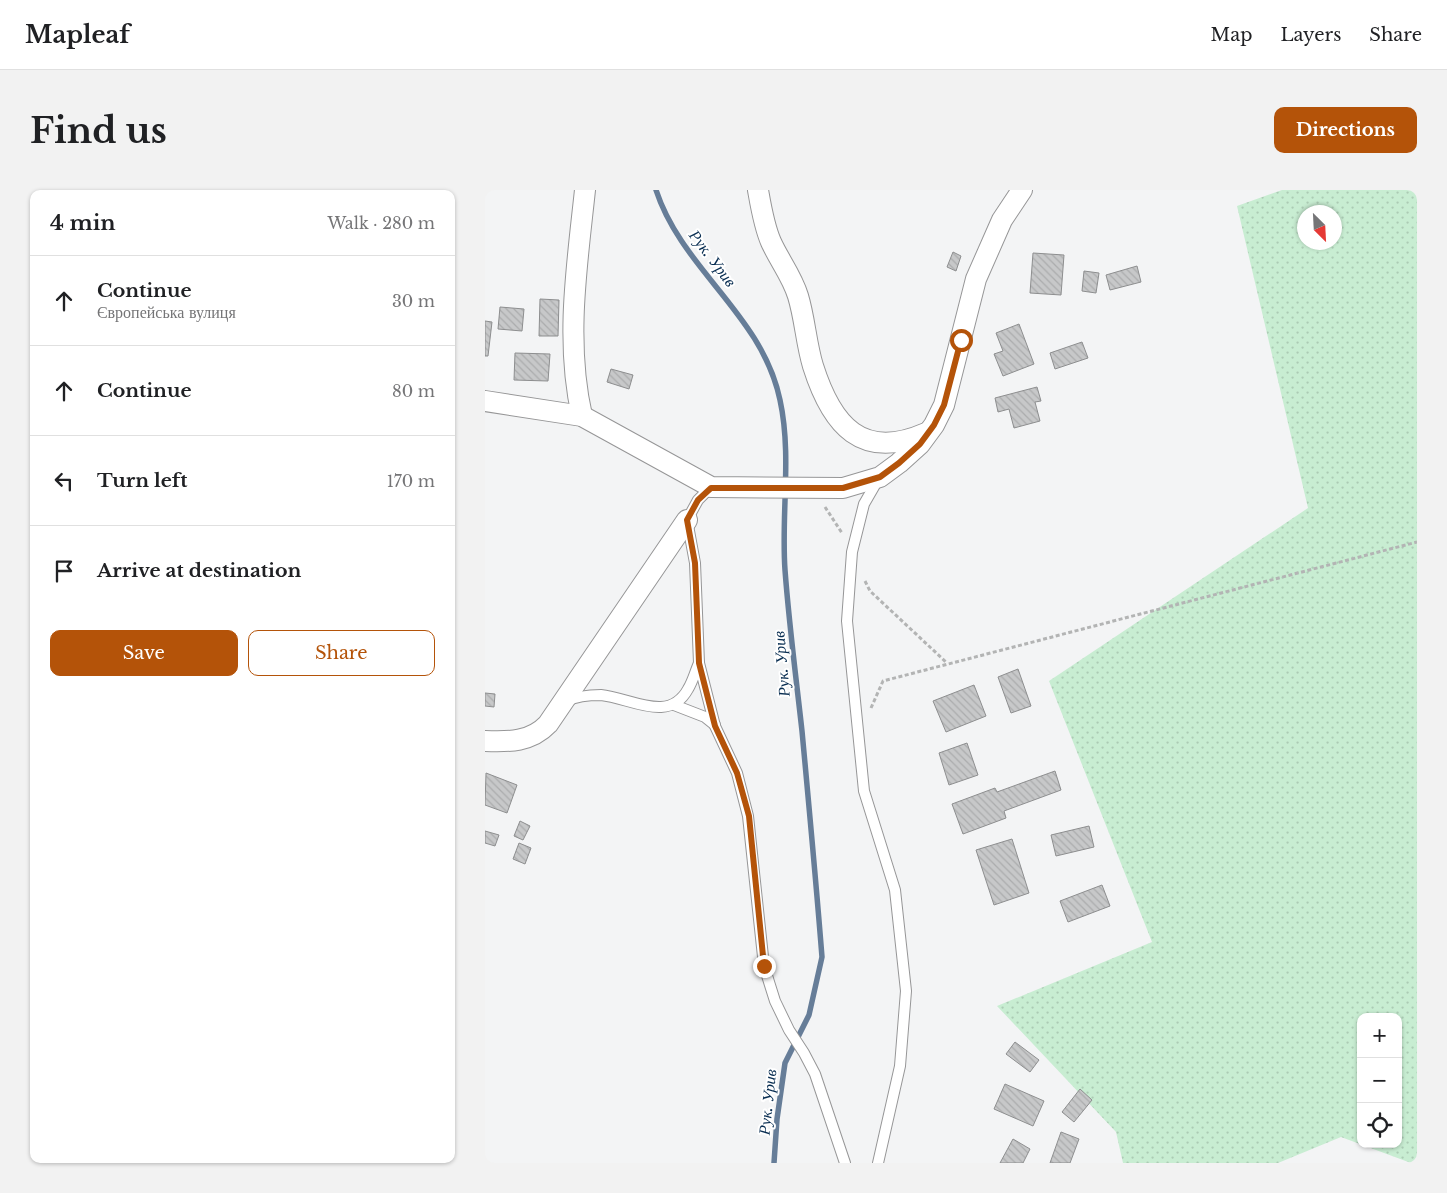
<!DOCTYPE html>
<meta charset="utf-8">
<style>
:root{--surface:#fff;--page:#f2f2f2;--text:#202124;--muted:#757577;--line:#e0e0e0;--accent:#b45309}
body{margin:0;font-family:"Libre Baskerville",serif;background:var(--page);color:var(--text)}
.controls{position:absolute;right:15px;bottom:15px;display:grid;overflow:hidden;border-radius:10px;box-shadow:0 1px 4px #0004}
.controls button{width:45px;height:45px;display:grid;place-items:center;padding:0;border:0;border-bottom:1px solid var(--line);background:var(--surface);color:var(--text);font:25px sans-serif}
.compass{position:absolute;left:812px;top:15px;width:45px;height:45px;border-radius:50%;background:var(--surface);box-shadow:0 1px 4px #0004;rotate:156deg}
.stop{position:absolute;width:15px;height:15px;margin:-11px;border:4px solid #b45309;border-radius:50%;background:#fff}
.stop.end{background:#b45309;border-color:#fff;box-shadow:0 1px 5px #0008}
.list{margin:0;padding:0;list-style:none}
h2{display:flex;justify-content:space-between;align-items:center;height:65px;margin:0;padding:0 20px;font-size:21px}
h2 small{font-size:16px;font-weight:400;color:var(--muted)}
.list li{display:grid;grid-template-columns:32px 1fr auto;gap:15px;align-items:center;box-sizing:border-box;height:90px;padding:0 20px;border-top:1px solid var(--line)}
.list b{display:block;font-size:19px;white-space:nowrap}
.list p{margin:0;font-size:16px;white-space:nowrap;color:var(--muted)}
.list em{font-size:16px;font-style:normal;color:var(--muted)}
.actions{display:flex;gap:10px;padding:15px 20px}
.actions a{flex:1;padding:11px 0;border:1px solid var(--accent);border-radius:10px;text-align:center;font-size:18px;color:var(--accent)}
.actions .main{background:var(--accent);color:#fff}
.icon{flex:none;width:28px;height:28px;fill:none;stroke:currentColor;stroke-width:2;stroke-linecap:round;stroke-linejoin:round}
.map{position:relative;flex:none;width:932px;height:973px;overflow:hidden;border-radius:10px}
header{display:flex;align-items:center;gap:30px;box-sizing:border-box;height:70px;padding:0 25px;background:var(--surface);border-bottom:1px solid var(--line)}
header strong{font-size:24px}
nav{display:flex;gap:28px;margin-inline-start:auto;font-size:18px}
.intro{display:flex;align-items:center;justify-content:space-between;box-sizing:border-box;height:120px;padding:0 30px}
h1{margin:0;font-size:35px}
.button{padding:12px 22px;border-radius:10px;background:var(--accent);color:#fff;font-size:18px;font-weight:700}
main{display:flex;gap:30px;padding:0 30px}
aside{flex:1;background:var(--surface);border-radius:10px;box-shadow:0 1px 4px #0004}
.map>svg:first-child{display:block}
.garden{fill:url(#garden-dots);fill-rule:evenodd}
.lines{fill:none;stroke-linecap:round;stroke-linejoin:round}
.stream{stroke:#667d98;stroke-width:5.5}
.building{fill:url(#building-back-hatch);stroke:#8d8e8f}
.service-casing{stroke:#969697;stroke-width:12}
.minor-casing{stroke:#969697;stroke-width:22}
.path{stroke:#b3b4b4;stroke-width:3;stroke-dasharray:4 2.5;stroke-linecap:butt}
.service{stroke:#fff;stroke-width:10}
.minor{stroke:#fff;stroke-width:20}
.route{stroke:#b45309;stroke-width:6}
.labels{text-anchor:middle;stroke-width:4;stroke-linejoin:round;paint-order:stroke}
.water-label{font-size:16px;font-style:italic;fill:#082d51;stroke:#fff}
</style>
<header>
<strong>Mapleaf</strong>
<nav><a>Map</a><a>Layers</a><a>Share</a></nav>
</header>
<div class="intro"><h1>Find us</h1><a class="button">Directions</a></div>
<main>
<aside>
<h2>4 min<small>Walk · 280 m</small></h2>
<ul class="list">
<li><svg class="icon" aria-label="ahead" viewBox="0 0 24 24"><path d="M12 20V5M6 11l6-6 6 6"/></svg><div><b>Continue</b><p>Європейська вулиця</p></div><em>30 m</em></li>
<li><svg class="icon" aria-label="ahead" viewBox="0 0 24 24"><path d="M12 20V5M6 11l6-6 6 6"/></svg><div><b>Continue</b></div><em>80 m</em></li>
<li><svg class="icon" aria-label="left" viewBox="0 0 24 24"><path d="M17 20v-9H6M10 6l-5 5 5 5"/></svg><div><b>Turn left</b></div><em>170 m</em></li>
<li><svg class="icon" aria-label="arrive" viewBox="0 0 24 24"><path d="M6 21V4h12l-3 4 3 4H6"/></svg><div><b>Arrive at destination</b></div></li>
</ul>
<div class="actions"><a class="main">Save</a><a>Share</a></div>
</aside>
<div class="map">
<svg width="932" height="973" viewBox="0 0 932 973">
<defs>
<pattern id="garden-dots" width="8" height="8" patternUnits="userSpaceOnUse" patternTransform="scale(1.25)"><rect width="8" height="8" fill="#c8edd2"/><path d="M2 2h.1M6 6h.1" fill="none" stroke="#accbb4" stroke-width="1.8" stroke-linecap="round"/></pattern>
<pattern id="building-back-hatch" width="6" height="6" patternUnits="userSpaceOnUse" patternTransform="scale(1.25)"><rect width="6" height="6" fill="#c7c8c9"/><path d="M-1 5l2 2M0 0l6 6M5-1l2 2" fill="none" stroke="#abacad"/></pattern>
</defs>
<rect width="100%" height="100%" fill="#f3f4f5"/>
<path class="garden" d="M 797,0 L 932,0 L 932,973 L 926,973 L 856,947 L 793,973 L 638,973 L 631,942 L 512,816 L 667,752 L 564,491 L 823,318 L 752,16 ZM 819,22 L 849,22 L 849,52 L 819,52 ZM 876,827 L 913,827 L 913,954 L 876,954 Z"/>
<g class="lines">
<path class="stream" d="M 171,0 C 197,80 277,124 295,210 C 307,265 296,324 300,380 C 304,434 311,487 317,541 C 324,616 331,691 337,767 L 324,825 L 300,873 L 292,929 L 289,973"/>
</g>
<g class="building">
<polygon points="468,62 476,66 471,81 462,77"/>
<polygon points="548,63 579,65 576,105 545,103"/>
<polygon points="652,76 656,92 625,100 621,85"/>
<polygon points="599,81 614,83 611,103 597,101"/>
<polygon points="55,109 74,110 73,146 54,146"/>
<polygon points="15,117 39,119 37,141 13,139"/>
<polygon points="0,131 7,132 3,166 0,166"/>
<polygon points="534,134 549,174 518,186 509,164 518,161 511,143"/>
<polygon points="597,152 603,168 570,179 565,163"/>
<polygon points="30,163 65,164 63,191 29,190"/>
<polygon points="126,179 148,185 144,199 122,192"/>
<polygon points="552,197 556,211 550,212 555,231 529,238 524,219 513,222 510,208"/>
<polygon points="533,479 546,516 526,523 513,487"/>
<polygon points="489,495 501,526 461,542 448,511"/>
<polygon points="0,503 10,504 9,517 0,516"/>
<polygon points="482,553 493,585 464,595 454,563"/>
<polygon points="570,581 576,600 519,621 521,628 478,644 467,614 510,598 512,602"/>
<polygon points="1,583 32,595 22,623 0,615"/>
<polygon points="35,631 45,636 38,650 29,646"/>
<polygon points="604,636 609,657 571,666 566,645"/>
<polygon points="0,641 14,645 10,656 0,653"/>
<polygon points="527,649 544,703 509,715 491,660"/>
<polygon points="34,653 46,658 40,674 28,669"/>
<polygon points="617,695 625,716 583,732 575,711"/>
<polygon points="530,852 554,870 545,882 521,864"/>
<polygon points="520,894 559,911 548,936 509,919"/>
<polygon points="595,899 607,910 589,932 577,922"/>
<polygon points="576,942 594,949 585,973 565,973"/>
<polygon points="528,949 545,959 538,973 515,973"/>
</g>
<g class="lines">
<defs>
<g id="service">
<polyline points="226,297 213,310 202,330 210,373 214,473 230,536 252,583 263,626 279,776 290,811 304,840 319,863 330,884 360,973"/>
<path d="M 82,511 C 92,506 104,505 116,505 C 146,508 184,534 203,499 C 208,491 210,482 214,473"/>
<polyline points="189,515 220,527 230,535"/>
<polyline points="393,973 415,876 421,801 410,700 379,601 362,431 367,362 379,314 394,288"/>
</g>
<g id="minor">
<path d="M 273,0 C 276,17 279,36 286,52 C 294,70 307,86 313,106 C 320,129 321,153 328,176 C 347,236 377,271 441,243"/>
<polyline points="0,211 97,226 226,297 358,298 395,287 414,273 435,254 449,235 459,215 491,89 517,30 537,0"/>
<path d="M 97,226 C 80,152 92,75 100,0"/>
<path d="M 0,551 C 24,552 46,552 63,534 L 202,330"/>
</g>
</defs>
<use href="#service" class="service-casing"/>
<use href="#minor" class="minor-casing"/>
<g class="path">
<polyline points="340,317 357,343"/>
<polyline points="380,391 385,401 462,473"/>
<polyline points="386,518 398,491 932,352"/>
</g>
<use href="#service" class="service"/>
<use href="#minor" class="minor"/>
</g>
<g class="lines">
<polyline class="route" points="279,776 264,626 252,583 230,536 214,473 210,373 202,330 213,310 226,298 358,298 395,287 414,273 435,254 449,235 459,215 476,150"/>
</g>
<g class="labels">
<g class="water-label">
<text transform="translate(228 68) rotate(53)" y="6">Рук. Урив</text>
<text transform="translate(296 474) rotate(-95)" y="6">Рук. Урив</text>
<text transform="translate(282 912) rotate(-84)" y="6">Рук. Урив</text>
</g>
</g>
</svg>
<div class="controls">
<button>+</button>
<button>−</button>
<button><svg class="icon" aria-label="locate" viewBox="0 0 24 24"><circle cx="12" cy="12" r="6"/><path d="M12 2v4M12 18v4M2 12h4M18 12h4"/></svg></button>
</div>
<svg class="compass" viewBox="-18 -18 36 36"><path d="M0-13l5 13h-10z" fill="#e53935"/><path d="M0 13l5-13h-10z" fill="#757577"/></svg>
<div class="stop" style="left:476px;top:150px"></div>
<div class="stop end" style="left:279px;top:776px"></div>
</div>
</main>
